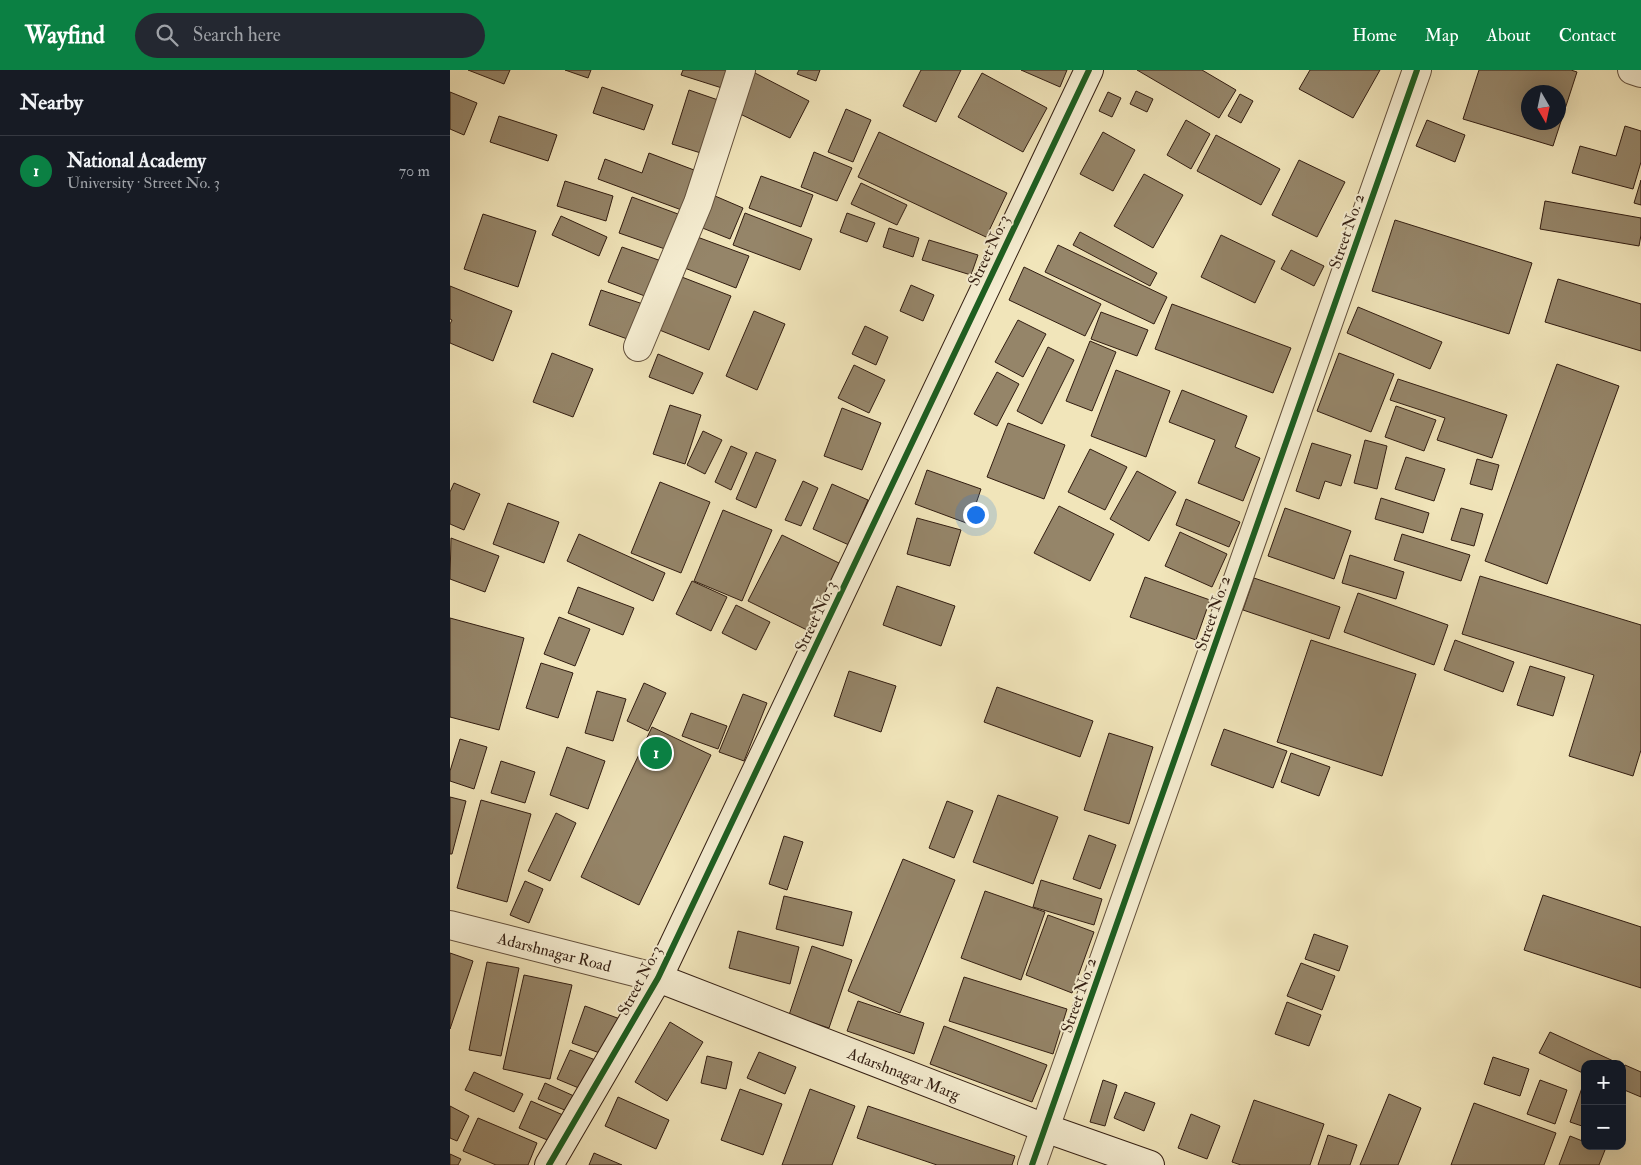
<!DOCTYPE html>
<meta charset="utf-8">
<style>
:root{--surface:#171b24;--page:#242831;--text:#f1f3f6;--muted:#9ea1a6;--line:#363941;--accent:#0b8043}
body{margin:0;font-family:"IM FELL Double Pica",serif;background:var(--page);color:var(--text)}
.controls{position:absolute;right:15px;bottom:15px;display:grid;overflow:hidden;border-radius:10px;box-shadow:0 5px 20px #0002}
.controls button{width:45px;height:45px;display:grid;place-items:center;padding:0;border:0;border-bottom:1px solid var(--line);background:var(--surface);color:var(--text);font:25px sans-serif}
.compass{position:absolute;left:1071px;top:15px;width:45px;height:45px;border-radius:50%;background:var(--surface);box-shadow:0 5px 20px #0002;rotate:171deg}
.you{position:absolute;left:525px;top:444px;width:18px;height:18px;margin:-12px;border:4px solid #fff;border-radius:50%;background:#1a73e8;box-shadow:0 0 0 8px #1a73e833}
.badge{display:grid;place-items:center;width:32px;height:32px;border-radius:50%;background:var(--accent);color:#fff;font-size:16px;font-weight:700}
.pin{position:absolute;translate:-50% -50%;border:2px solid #fff;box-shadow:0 1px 5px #0006}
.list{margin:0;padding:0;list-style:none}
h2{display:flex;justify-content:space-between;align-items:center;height:65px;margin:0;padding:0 20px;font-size:21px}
h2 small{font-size:16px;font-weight:400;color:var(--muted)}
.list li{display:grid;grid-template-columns:32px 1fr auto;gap:15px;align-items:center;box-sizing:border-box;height:70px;padding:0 20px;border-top:1px solid var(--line)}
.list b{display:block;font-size:19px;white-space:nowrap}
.list p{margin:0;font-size:16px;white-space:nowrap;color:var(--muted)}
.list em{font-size:16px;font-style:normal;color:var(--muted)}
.icon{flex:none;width:28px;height:28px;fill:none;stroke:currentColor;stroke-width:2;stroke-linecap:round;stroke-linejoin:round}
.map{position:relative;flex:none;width:1191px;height:1095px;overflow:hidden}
header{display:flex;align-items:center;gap:30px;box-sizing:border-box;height:70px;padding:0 25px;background:var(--accent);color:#fff}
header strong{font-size:24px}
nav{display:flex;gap:28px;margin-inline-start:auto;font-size:18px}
.search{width:350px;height:45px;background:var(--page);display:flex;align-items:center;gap:12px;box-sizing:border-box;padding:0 18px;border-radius:28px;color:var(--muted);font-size:19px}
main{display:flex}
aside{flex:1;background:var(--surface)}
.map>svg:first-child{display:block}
.building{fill:#958569;stroke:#321d11;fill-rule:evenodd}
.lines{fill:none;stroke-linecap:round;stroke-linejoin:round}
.street-casing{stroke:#624f3b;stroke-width:30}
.secondary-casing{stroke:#321d11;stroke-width:30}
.street{stroke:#f6eed2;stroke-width:28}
.secondary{stroke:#f6eed2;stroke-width:28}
.cycleway-casing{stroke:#f6eed2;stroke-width:9}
.cycleway{stroke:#1b5e20;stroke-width:6}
.labels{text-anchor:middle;stroke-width:4;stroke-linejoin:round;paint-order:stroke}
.street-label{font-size:16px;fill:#321d11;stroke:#f6eed2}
</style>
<header>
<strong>Wayfind</strong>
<div class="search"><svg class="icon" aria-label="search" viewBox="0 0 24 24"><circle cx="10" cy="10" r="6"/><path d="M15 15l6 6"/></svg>Search here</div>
<nav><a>Home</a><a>Map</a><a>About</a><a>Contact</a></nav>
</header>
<main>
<aside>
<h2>Nearby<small></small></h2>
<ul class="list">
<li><span class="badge">1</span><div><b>National Academy</b><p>University · Street No. 3</p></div><em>70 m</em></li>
</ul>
</aside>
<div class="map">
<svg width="1191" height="1095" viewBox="0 0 1191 1095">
<rect width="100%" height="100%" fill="#f1e5ba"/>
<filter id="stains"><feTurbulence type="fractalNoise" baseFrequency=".004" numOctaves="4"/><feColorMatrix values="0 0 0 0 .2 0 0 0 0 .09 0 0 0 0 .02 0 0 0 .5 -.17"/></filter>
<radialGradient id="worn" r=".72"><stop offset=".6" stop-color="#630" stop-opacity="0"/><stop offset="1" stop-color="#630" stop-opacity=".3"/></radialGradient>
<g class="building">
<polygon points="18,0 60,0 54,14"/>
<polygon points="115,0 141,0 138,8"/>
<polygon points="233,0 278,0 272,18 231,5"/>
<polygon points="349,0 370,0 366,11 347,4"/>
<polygon points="471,0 511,0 486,52 453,36"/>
<polygon points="571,0 617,0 610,17"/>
<polygon points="687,0 752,0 786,20 769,48"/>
<polygon points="860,0 930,0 903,48 849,19"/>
<path d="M 1029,0 L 1121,0 L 1127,2 L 1103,76 L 1013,49 ZM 1078,22 L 1108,22 L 1108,52 L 1078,52 Z"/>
<polygon points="305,3 359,31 340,68 286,42"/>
<polygon points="532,3 597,38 573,82 508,47"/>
<polygon points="152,17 203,35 194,60 143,43"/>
<polygon points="239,20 271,31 254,84 222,74"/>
<polygon points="686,21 703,29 697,42 680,34"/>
<polygon points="0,22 27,33 14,65 0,59"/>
<polygon points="658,22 671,28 662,47 649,41"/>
<polygon points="790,24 803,31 791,53 778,46"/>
<polygon points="396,39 421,50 403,92 378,82"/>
<polygon points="49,46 107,65 98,91 40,72"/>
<polygon points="736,50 760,64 741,99 717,85"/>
<polygon points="977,50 1015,65 1005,92 966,76"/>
<polygon points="1175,56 1191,61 1191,92 1183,119 1122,103 1130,76 1166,86"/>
<polygon points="429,62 557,123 536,167 408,107"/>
<polygon points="653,62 685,80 663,121 630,104"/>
<polygon points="766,65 830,99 811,135 747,101"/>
<polygon points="364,82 402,98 387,131 351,117"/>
<polygon points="199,83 252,103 237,142 148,109 155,89 192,103"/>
<polygon points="849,90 895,112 867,167 822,145"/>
<polygon points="694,104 733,125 703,178 664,156"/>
<polygon points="311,106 363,125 351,157 299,138"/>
<polygon points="1191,110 1191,135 1184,133"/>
<polygon points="115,111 163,126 156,151 107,136"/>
<polygon points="411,113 457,135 447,155 401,134"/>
<polygon points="258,123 293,138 280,169 245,155"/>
<polygon points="182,127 228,144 215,179 169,163"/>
<polygon points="1095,131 1191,148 1191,165 1189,176 1090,159"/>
<polygon points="295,143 362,169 350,200 283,175"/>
<polygon points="397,143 425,153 417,172 390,162"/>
<polygon points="33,144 86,161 68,217 14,199"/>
<polygon points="111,146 157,167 149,186 102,165"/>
<polygon points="945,150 1082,193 1059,264 922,221"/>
<polygon points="439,158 469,168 463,187 433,177"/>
<polygon points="630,162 707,203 700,216 623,175"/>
<polygon points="239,164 299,186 286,218 227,195"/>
<polygon points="771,165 825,191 805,233 751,207"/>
<polygon points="479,170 528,185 521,205 472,190"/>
<polygon points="608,175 717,227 704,254 595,202"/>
<polygon points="172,177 214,192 200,228 158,212"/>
<polygon points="841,180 874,196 864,216 831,199"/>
<polygon points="574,197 651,234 635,266 559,230"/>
<polygon points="224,204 281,226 259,280 202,257"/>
<polygon points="1108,209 1191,234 1191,281 1095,252"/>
<polygon points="461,215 484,225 473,251 450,241"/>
<polygon points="0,216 62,241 43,291 0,273 0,254 2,250 0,249"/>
<polygon points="151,220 193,234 180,270 139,255"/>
<polygon points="722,234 841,278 823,323 705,279"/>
<polygon points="908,237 992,272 980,299 897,263"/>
<polygon points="304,241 335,254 307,320 276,306"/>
<polygon points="651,242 698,260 687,286 641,269"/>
<polygon points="568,250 596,264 573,307 545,292"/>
<polygon points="415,256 438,267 426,295 402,284"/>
<polygon points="640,271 666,282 642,341 616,331"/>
<polygon points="598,277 624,290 592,354 567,341"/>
<polygon points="102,283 143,299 123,347 83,332"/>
<polygon points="889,283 944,304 921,362 867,341"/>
<polygon points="208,284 253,303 243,324 199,307"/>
<polygon points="1107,294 1169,316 1097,514 1035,491"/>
<polygon points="404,295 435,310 419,343 388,328"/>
<polygon points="666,300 720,321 696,387 641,366"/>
<polygon points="547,302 569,314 547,356 524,344"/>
<polygon points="948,309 1057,345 1042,388 987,370 995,348 940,330"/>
<polygon points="732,320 797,346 785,377 810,388 793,431 748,413 765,370 719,352"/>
<polygon points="220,335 251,345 235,394 203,384"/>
<polygon points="946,336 986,350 974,381 935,367"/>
<polygon points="392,338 431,353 412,400 374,386"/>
<polygon points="558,353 615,375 594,429 537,407"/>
<polygon points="253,361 272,370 255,404 237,395"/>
<polygon points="915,370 937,376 927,419 904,413"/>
<polygon points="862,373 901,385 891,416 875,411 869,429 846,421"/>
<polygon points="281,376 297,383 281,420 265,412"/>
<polygon points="640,379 677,397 655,440 618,422"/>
<polygon points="306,382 326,390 306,438 286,429"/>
<polygon points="956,387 995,399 984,431 945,419"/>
<polygon points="1027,389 1049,395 1042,420 1020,414"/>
<polygon points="477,400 531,419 519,454 465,434"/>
<polygon points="687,401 726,422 699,471 660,449"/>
<polygon points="353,411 368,418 351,456 335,450"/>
<polygon points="210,412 260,432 231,503 181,483"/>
<polygon points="4,413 30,424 14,460 0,454 0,422"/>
<polygon points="382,414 418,430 399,475 363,459"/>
<polygon points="931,428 979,443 973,463 925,449"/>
<polygon points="736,429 790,452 779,477 726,455"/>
<polygon points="58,433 109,452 94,493 43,474"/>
<polygon points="609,436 664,464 640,511 584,483"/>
<polygon points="835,438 901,461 884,509 818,486"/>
<polygon points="1011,438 1033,444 1024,476 1001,470"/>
<polygon points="273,440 322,460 292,531 244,511"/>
<polygon points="467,448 511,460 500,496 457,484"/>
<polygon points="730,462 777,484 762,517 715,496"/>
<polygon points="129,464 215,503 203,531 117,491"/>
<polygon points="952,464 1020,485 1011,511 944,490"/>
<polygon points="332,465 393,495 359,561 298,531"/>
<polygon points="1,468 49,486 35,522 0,509"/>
<polygon points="900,485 954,502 946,529 892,513"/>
<polygon points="1030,506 1191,555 1191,680 1183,706 1119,686 1144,605 1012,564"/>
<polygon points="695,507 760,530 746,570 680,547"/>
<polygon points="804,508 890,537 879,569 793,540"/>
<polygon points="242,511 277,527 261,561 226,544"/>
<polygon points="447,516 505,536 491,576 433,555"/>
<polygon points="128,517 184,538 173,565 118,543"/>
<polygon points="908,523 998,555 984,595 894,562"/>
<polygon points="286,535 320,552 306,580 272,563"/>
<polygon points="109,547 140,559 125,596 94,584"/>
<polygon points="0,548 74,568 49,660 0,647"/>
<polygon points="861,570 966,604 932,706 827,672"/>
<polygon points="1005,570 1064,592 1053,622 994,600"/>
<polygon points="91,593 123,603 108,648 76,638"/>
<polygon points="1080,596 1115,607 1103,646 1067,635"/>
<polygon points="399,601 446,616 431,662 384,646"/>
<polygon points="194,613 216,623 198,661 177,651"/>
<polygon points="547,617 643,651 630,687 534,652"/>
<polygon points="147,621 176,629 163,671 135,663"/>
<polygon points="293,624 317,633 294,691 269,682"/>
<polygon points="241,643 277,656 268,679 232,666"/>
<polygon points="202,657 261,685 189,835 131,807"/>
<polygon points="774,659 837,681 823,718 761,695"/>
<polygon points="659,663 703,677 679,754 634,740"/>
<polygon points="10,669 37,677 24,719 0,711 0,701"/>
<polygon points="117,677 155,691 138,739 100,725"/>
<polygon points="841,683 880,697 869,726 831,712"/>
<polygon points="51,691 85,702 75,733 41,723"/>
<polygon points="548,725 608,747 583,814 523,792"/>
<polygon points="0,727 16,731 2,784 0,784"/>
<polygon points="31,730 81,744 57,832 7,818"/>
<polygon points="497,731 523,741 504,788 479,778"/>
<polygon points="106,743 126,753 100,811 78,801"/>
<polygon points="639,765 666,775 650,819 623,809"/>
<polygon points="334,766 353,772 337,820 319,814"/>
<polygon points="453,789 505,810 450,943 398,921"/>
<polygon points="591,810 652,829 644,855 583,837"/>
<polygon points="75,811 93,819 79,853 60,845"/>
<polygon points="535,821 595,842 571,910 511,888"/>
<polygon points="1093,825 1191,857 1191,918 1074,880"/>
<polygon points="334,826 402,842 393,876 326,859"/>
<polygon points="598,845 644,862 622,923 576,905"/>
<polygon points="288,861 349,877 340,914 279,898"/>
<polygon points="864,864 898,876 889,901 855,889"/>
<polygon points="362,876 402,890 379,958 339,945"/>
<polygon points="0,883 23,891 0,959"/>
<polygon points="37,892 69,898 51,986 19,980"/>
<polygon points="851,893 885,906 872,940 837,926"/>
<polygon points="74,905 122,915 100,1009 53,999"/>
<polygon points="514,907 617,939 603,984 499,951"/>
<polygon points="408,931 474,953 464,984 397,961"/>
<polygon points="837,932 871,945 859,976 825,964"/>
<polygon points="135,936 170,949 158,986 122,973"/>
<polygon points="220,952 253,972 217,1031 185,1012"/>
<polygon points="494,956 597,995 582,1032 480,994"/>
<polygon points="1100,962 1170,994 1135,994 1135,1004 1089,983"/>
<polygon points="120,980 148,991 136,1021 107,1009"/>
<polygon points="309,982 346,997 335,1024 297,1008"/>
<polygon points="257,986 282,992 276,1019 251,1013"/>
<polygon points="1043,987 1079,999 1070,1026 1034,1014"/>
<polygon points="1175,995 1191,1002 1191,1027 1172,1019 1172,1002"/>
<polygon points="24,1002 73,1024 64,1042 15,1020"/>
<polygon points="653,1010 667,1015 655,1056 640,1052"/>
<polygon points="1090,1010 1117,1020 1105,1054 1077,1044"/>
<polygon points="1134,1012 1135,1013 1135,1057 1120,1052"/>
<polygon points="95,1013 124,1026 117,1041 88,1029"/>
<polygon points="290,1019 332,1034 313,1085 271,1070"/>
<polygon points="360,1019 405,1036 382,1095 332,1095"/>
<polygon points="675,1022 705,1033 694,1061 664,1048"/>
<polygon points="939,1024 971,1038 948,1095 910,1095"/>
<polygon points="168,1027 219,1050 206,1079 155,1056"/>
<polygon points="804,1030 874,1054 860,1095 791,1095 782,1092"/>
<polygon points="81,1031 113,1045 102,1072 69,1058"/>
<polygon points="1024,1033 1106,1063 1094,1095 1001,1095"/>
<polygon points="0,1036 19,1046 7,1071 0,1068"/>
<polygon points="418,1036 565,1086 562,1095 487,1095 407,1068"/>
<polygon points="741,1044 770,1056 757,1089 728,1078"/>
<polygon points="28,1048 87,1073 78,1095 46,1095 13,1081"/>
<polygon points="878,1065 907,1075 900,1095 868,1095"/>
<polygon points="1120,1066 1135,1072 1135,1076 1146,1076 1155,1080 1149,1095 1109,1095"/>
<polygon points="144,1083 172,1095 139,1095"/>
<polygon points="0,1084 11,1089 8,1095 0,1095"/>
</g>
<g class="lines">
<defs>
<g id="street">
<polyline points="1182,0 1191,3"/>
<polyline points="188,277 248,133 291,0"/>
<path id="s1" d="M 0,855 L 208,908"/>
<polyline points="582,1095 967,0"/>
</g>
<g id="secondary">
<path id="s2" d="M 208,908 L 595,1058 L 700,1095"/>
<polyline points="99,1095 208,908 639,0"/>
</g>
</defs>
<use href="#street" class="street-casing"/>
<use href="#secondary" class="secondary-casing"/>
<use href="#street" class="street"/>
<use href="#secondary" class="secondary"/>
<defs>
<g id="cycleway">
<polyline points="99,1095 208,908 639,0"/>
<polyline points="582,1095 967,0"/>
</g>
</defs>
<use href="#cycleway" class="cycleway-casing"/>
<use href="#cycleway" class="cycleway"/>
</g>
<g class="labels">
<g class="street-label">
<text transform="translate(896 161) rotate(-71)" y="6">Street No. 2</text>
<text transform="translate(538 180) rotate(-65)" y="6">Street No. 3</text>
<text transform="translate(762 543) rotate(-71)" y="6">Street No. 2</text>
<text transform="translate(365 546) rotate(-65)" y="6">Street No. 3</text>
<text dy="6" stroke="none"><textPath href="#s1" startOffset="108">Adarshnagar Road</textPath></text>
<text transform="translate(189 910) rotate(-62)" y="6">Street No. 3</text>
<text transform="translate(628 925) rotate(-71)" y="6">Street No. 2</text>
<text dy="6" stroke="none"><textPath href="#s2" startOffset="264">Adarshnagar Marg</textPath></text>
</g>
</g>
<rect width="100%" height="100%" filter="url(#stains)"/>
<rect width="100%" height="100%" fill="url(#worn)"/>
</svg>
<div class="controls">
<button>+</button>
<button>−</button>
</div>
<svg class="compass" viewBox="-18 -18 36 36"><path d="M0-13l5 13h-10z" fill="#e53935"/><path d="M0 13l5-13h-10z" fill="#9ea1a6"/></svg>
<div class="you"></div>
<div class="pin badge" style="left:206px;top:683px">1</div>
</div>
</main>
